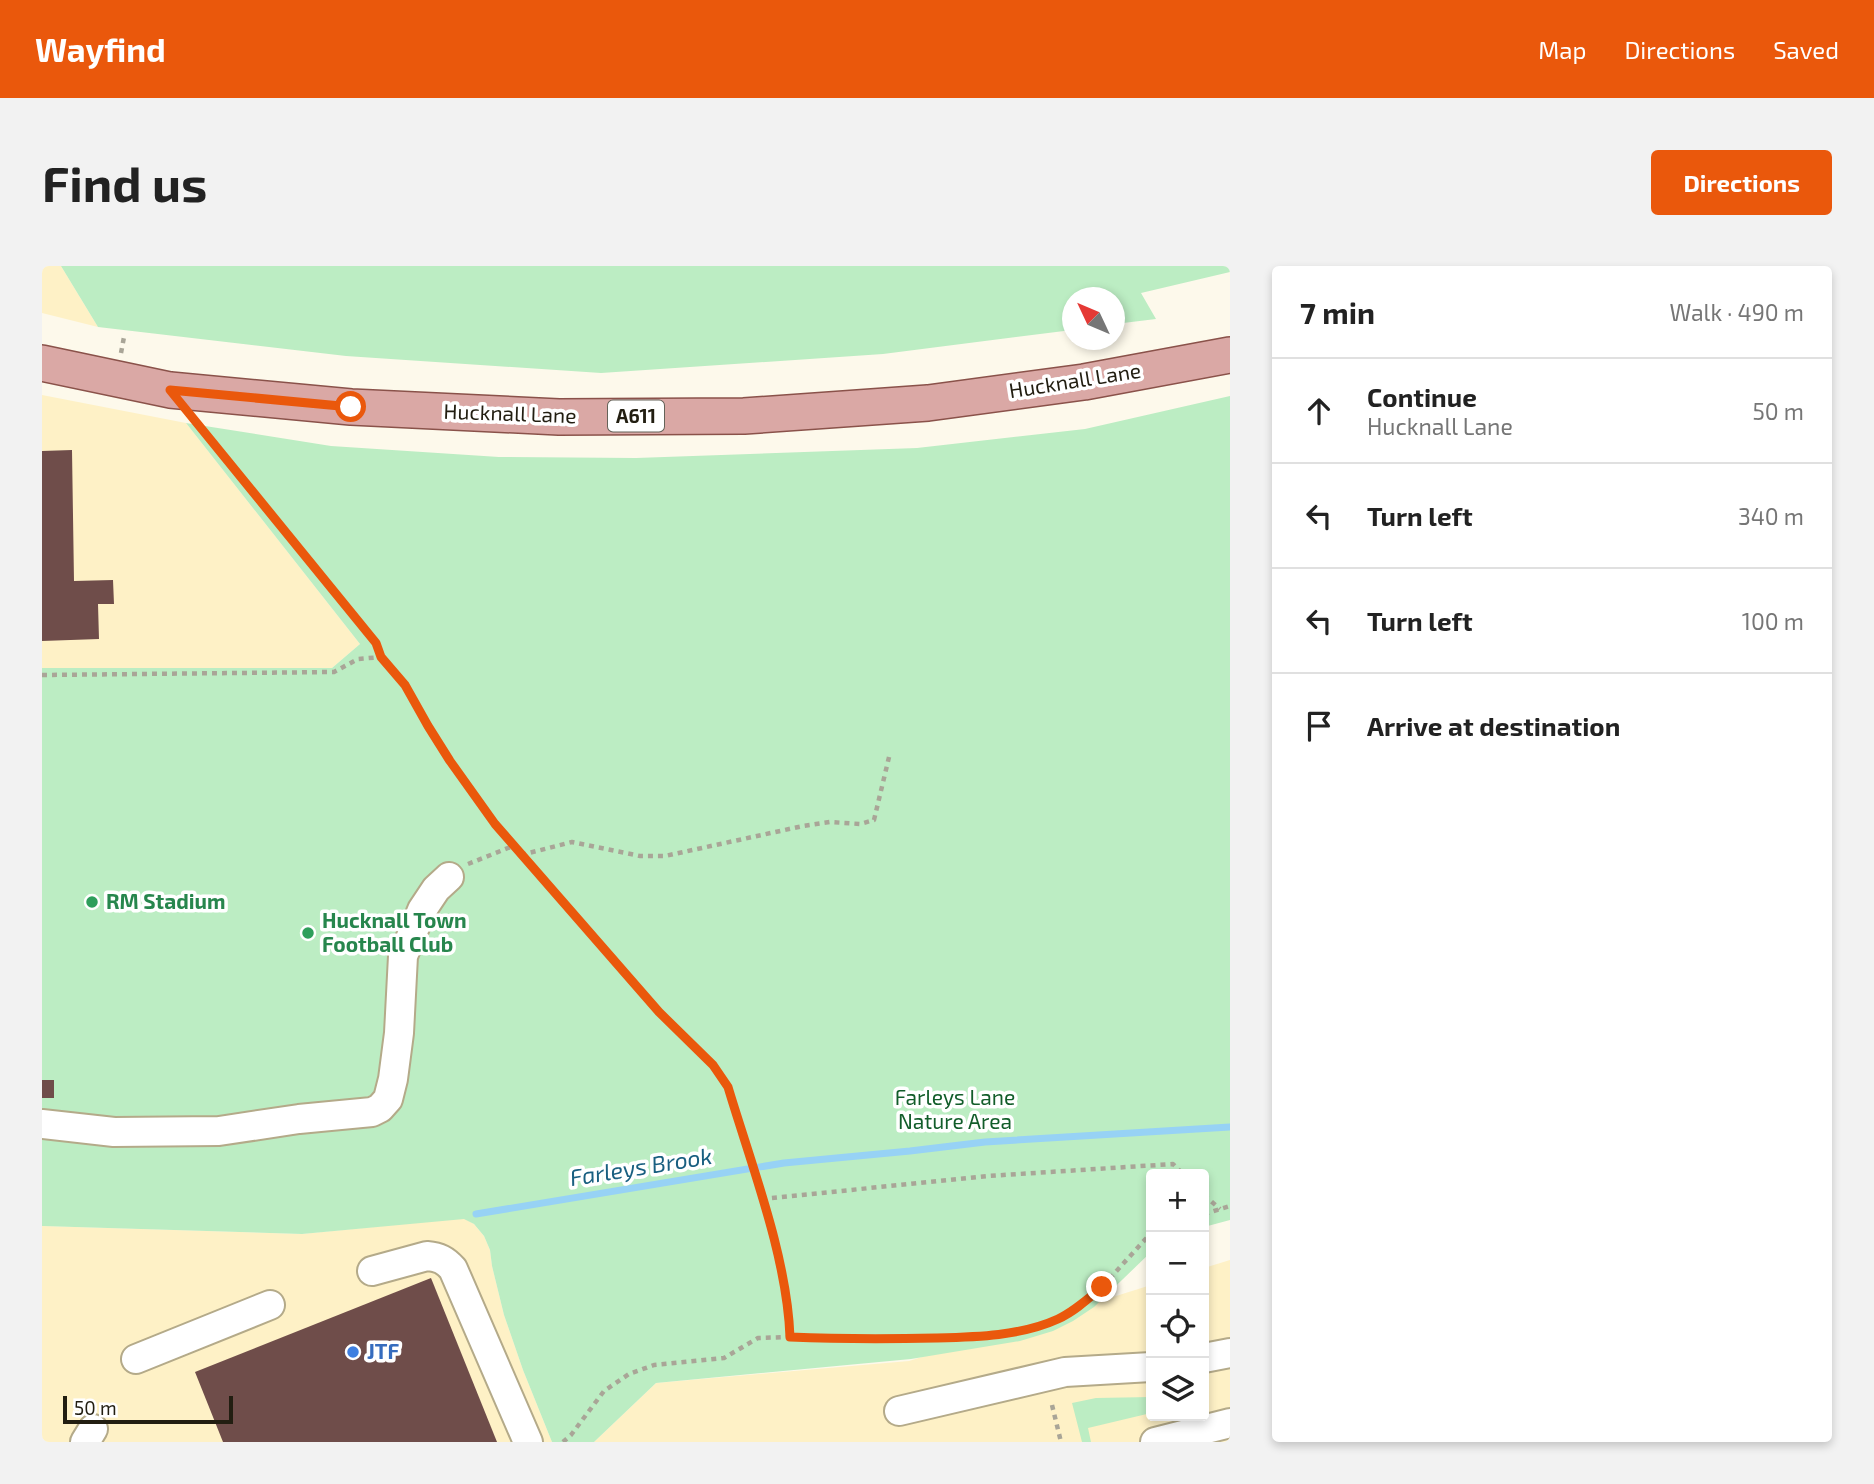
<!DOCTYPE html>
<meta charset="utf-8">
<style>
:root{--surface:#fff;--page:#f2f2f2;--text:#222;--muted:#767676;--line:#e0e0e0;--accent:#ea580c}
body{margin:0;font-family:"Exo 2",sans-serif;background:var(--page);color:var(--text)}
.controls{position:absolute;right:21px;bottom:21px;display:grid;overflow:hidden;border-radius:7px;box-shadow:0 4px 10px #0003}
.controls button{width:63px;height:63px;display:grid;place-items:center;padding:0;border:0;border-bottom:2px solid var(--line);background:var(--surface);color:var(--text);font:35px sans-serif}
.compass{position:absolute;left:1020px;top:21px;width:63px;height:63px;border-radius:50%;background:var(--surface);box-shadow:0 4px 10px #0003;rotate:314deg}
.scale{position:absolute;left:21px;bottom:18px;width:170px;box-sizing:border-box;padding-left:7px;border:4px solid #221e11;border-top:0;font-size:19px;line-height:24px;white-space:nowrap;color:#221e11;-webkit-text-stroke:5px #fff;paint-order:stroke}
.stop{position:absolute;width:21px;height:21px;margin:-16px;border:5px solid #ea580c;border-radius:50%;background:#fff}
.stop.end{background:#ea580c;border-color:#fff;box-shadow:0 2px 7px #0008}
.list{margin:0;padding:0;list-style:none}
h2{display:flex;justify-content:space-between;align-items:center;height:91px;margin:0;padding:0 28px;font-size:30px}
h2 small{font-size:23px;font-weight:400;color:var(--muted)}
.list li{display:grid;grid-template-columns:46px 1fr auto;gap:21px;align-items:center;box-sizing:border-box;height:105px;padding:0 28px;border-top:2px solid var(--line)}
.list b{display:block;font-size:26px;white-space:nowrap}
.list p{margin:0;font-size:23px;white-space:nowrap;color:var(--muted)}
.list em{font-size:23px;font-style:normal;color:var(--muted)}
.icon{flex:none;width:38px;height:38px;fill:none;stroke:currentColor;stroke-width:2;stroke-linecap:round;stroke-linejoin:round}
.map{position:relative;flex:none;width:1188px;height:1176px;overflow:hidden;border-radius:7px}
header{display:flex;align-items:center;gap:42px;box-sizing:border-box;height:98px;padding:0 35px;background:var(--accent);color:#fff}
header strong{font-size:33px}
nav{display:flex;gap:38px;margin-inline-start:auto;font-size:24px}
.intro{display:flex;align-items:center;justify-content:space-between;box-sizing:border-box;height:168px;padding:0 42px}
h1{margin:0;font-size:49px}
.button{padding:18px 32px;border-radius:7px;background:var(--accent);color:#fff;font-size:24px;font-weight:700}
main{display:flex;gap:42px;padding:0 42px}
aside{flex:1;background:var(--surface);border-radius:7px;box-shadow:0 4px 10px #0003}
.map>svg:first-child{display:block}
.built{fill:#fef1c6}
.green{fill:#bcedc3}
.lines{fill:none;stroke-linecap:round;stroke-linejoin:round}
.stream{stroke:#97d2f5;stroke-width:7}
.building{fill:#6f4d4a}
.minor-casing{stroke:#b4aa89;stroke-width:32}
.major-casing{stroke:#8a524a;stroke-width:38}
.path{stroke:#a9a597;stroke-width:4.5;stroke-dasharray:5 5;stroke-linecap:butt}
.minor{stroke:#fff;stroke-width:28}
.major{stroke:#daa8a5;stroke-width:35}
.route{stroke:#ea580c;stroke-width:9}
.leisure-dot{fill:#2e9e5b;stroke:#fff;stroke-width:2.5}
.shop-dot{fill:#3f7fe0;stroke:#fff;stroke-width:2.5}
.labels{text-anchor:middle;stroke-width:7;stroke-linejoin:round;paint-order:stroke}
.shield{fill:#fff;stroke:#646258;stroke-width:2}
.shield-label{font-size:19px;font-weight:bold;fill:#221e11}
.street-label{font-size:21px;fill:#221e11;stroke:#fff}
.leisure-label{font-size:21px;font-weight:bold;fill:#27864d;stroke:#fff;text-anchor:start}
.park-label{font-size:21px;fill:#125d2a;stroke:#fff}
.shop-label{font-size:21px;font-weight:bold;fill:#366cbe;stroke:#fff;text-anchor:start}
.water-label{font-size:23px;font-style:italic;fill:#195f80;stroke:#fff}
</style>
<header>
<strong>Wayfind</strong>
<nav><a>Map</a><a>Directions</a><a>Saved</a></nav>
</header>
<div class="intro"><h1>Find us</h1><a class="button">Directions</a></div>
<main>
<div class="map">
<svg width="1188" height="1176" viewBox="0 0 1188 1176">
<rect width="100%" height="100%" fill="#fdf9eb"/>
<g class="built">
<polygon points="0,0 19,0 56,61 0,47"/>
<polygon points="0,129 144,157 318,378 290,402 0,402"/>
<polygon points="422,952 432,958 442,970 448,984 450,1000 462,1049 481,1104 510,1176 0,1176 0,960 260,968"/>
<polygon points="1188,994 1188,1176 552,1176 614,1117 867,1095 1109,1019 1109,1150 1162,1150 1162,1002"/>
</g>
<g class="green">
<polygon points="19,0 1188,0 1188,6 1099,27 1114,53 1073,58 1072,32 1030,32 1030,64 841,88 559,107 304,90 56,61"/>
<polygon points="1188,130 1188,954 1162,961 1162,908 1109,908 1109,986 1052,1041 1031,1055 1011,1065 978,1075 869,1093 614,1117 552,1176 510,1176 481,1104 462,1049 450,1000 448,984 442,970 432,958 422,953 260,968 0,960 0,402 290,402 318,378 144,157 289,180 457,191 594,192 875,182 1043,163"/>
<polygon points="1109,1131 1109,1147 1046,1162 1049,1176 1040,1176 1030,1137 1054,1132"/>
</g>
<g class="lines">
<polyline class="stream" points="434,948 742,897 868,885 943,876 1188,861"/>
</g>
<g class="building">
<polygon points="30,184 32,315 71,314 72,338 56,338 57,373 0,375 0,185"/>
<rect x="0" y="814" width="12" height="18"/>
<polygon points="389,1012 455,1176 181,1176 153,1106"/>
</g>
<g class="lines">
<defs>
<g id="minor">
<polyline points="0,858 72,866 177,865 257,853 330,846 338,842 346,833 351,813 357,767 361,690 380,644 394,623 407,611"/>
<path d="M 330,1005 L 385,990 C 397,991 403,994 411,1003 L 486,1176"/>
<polyline points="1162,1092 1188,1087"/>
<polyline points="94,1093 228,1039"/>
<polyline points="857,1145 1023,1106 1109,1101"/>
<polyline points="43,1176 51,1163"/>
<polyline points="1113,1176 1188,1157"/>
</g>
<polyline id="major" points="0,97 128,124 309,141 517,151 702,150 886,137 1042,116 1188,89"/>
</defs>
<use href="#minor" class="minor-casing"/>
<use href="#major" class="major-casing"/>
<g class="path">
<polyline points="79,87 82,71"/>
<polyline points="151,154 334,377 339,391 363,419 386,460 408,495 453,558 617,746 671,799 686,821 720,933 733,983 743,1029 748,1071"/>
<polyline points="0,409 292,406 316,393 339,391"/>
<polyline points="479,589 530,576 598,590 623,590 761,560 788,556 818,558 832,554 848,487"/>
<polyline points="426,598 471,580"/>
<polyline points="1162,929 1178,943"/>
<polyline points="720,933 946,910 1131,898 1141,908"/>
<polyline points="1162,948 1188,940"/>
<polyline points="1010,1139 1019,1176"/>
<polyline points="521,1176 529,1169 562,1125 587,1108 612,1099 682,1092 716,1072 748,1071 868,1073 936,1070 966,1066 1003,1058 1019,1051 1060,1021 1109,967"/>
</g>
<use href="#minor" class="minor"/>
<use href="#major" class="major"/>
</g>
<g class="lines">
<path class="route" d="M 309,141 L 128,124 L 334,377 L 339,391 L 363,419 L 386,460 L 408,495 L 453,558 L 617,746 L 671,799 L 686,821 C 709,898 745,990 748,1071 C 796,1073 845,1073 894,1072 C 934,1071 979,1070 1016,1053 C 1033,1045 1047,1032 1060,1021"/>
</g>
<g class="leisure-dot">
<circle cx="50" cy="636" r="7"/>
<circle cx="266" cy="667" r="7"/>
</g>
<circle class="shop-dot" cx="311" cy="1086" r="7"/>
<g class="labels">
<rect class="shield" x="566" y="134.5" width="56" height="31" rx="5"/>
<g class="shield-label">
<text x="594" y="157">A611</text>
</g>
<g class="street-label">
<text transform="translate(1033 115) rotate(-9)" y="7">Hucknall Lane</text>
<text transform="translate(468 148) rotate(2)" y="7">Hucknall Lane</text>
</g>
<g class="leisure-label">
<text x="64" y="643">RM Stadium</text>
<text x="280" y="662">Hucknall Town<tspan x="280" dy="24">Football Club</tspan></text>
</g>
<g class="park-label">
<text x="913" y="839">Farleys Lane<tspan x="913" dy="24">Nature Area</tspan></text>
</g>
<g class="shop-label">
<text x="325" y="1093">JTF</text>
</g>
<g class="water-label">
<text transform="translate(599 901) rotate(-9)" y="8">Farleys Brook</text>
</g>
</g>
</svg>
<div class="controls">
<button>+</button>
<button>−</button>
<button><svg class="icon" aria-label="locate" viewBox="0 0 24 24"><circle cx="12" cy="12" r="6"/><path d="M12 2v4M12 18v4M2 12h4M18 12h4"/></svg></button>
<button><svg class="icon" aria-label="layers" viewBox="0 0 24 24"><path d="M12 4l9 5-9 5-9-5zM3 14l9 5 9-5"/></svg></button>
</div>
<svg class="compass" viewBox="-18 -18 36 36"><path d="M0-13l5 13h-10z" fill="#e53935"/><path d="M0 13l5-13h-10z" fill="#767676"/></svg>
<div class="scale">50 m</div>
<div class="stop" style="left:309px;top:141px"></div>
<div class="stop end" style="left:1060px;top:1021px"></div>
</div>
<aside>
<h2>7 min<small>Walk · 490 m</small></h2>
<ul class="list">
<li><svg class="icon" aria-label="ahead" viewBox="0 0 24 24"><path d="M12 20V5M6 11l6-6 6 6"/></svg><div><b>Continue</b><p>Hucknall Lane</p></div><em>50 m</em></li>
<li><svg class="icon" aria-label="left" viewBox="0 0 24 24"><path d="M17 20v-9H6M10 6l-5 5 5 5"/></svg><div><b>Turn left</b></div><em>340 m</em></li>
<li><svg class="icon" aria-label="left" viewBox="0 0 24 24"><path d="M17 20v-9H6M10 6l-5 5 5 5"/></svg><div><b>Turn left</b></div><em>100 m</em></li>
<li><svg class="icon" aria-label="arrive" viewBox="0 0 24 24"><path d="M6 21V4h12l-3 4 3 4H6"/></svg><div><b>Arrive at destination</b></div></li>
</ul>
</aside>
</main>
